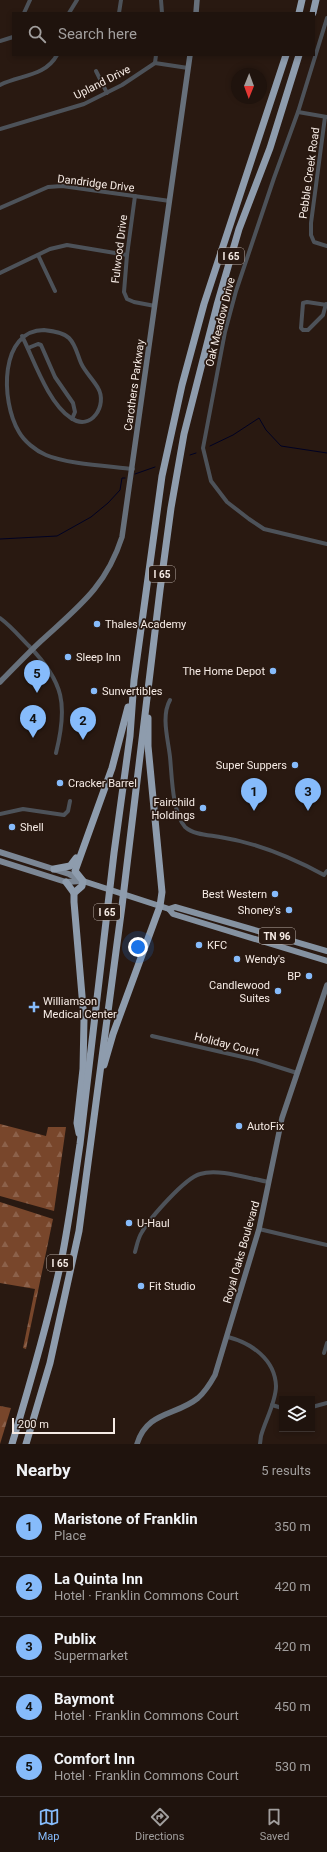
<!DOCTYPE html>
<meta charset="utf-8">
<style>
:root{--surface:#1f130d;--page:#271c16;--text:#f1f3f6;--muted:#a19e9d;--line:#3c322e;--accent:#86bbfb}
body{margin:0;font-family:Roboto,sans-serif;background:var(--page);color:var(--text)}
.controls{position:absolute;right:12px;bottom:12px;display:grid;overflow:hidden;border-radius:0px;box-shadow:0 2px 6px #0003}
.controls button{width:36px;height:36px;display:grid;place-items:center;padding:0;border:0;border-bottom:1px solid var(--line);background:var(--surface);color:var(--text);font:20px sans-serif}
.compass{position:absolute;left:231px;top:68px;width:36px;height:36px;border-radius:50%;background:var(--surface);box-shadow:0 2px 6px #0003;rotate:181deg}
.scale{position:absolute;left:12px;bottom:10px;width:103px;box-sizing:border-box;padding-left:4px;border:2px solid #f6ebe5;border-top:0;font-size:11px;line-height:14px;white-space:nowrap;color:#f6ebe5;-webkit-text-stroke:3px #291911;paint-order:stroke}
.you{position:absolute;left:138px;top:947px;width:14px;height:14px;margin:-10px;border:3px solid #fff;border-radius:50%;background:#1a73e8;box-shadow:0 0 0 6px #1a73e833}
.badge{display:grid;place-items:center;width:26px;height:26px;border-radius:50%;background:var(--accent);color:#111;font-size:13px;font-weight:700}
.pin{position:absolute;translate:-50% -33px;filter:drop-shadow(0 1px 2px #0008)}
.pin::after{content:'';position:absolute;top:21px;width:14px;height:12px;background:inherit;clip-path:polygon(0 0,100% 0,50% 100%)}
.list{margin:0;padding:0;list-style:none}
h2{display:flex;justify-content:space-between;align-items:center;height:52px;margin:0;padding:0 16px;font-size:17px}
h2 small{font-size:13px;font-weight:400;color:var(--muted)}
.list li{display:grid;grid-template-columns:26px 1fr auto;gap:12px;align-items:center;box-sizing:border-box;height:60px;padding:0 16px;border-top:1px solid var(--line)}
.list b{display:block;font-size:15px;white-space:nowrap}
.list p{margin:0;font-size:13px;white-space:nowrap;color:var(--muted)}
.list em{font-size:13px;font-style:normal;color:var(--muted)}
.icon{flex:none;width:22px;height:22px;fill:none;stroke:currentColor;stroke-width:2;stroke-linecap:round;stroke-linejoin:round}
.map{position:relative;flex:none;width:327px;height:1444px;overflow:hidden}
.search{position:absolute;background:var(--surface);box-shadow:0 2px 6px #0003;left:12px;right:12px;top:12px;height:44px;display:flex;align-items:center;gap:10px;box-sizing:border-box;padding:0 14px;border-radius:0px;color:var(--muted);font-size:15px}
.sheet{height:352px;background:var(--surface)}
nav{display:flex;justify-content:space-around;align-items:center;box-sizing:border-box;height:56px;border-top:1px solid var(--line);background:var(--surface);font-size:11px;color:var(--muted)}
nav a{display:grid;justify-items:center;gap:2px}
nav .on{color:var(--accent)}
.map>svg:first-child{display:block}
.forest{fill:url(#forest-firs)}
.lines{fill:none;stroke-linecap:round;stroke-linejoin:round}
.stream{stroke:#000223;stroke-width:1}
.minor{stroke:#4d5259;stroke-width:4}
.secondary{stroke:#67707b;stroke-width:5.5}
.primary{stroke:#7c8795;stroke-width:6}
.trunk{stroke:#8592a1;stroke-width:6}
.motorway{stroke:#8e9cad;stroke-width:7}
.poi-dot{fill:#86bbfb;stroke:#291911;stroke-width:1.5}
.labels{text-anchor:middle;stroke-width:3.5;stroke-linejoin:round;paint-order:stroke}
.shield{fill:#291911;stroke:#b8aca5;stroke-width:1}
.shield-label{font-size:10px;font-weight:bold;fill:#f6ebe5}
.street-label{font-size:11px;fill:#f6ebe5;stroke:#291911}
.poi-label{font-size:11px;fill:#f6ebe5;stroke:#291911;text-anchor:start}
</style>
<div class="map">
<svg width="327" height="1444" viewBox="0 0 327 1444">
<defs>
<pattern id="forest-firs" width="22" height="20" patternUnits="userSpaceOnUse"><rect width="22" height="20" fill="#78462b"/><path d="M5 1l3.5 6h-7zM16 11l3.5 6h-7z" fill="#8c614a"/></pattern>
</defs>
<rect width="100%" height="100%" fill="#291911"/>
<g class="forest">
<polygon points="0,1124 46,1136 48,1127 66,1127 54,1211 0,1196"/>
<polygon points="0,1202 53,1219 26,1349 23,1348 35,1289 0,1283"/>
<polygon points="0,1406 11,1408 0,1444"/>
</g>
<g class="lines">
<g class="stream">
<polyline points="210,446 233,435 259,418 266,430 281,446 327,453"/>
<polyline points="190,455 196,453"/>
<polyline points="135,474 155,467"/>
<polyline points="0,539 57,536 91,517 108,503 120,490 122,478 125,478"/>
</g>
<g class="minor">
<polyline points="161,0 162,13"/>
<polyline points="24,13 30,0"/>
<polyline points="69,13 77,0"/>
<polyline points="119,13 121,0"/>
<polyline points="327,18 298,112 274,178 236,291 225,332 203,448 211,481 227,502 249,519 264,529 327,544"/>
<polyline points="0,41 13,37"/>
<polyline points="155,63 156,55"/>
<polyline points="96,71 107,93"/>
<path d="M 0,85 C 19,75 45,77 57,55"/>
<polyline points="298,112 327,117"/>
<polyline points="325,117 311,223 311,235 314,242 327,246"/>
<polyline points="0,129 84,104 122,85 155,63 188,68"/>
<polyline points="135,196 127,255 124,292 127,299 134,302 155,306"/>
<polyline points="0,208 48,187 62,186 170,201"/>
<polyline points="38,255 55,291"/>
<polyline points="0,273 50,249 67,245 127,255"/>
<polyline points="326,304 323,315 308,330 303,330 301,328 303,303 307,302 327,305"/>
<path d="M 22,336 C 34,360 48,403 71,418 C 91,432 108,405 98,388 C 93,379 85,372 81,363 C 77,354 76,345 69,338 C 63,332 52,331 44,330 C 0,330 0,400 19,432 C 24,441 36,451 46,455 C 67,464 109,466 133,469"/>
<polyline points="28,348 38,344 41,345 55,377 73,403 75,412 72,419"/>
<path d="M 0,618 C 11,626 20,637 29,646 C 64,682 68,705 56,753"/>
<path d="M 170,700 C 161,716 168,739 170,757 C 172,776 172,812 185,827 C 194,835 209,835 220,837 C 258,843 291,857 324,875 L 327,871"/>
<polyline points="0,814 23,809 64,815 68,811 70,801"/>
<polyline points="152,1036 256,1060 297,1073"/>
<polyline points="259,1229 327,1245"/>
<path d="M 135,1252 C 137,1245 138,1238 142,1232 C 150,1218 185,1178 200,1174 C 219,1168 250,1179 269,1182"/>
<path d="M 228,1337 C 251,1343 275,1359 276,1386 C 276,1402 265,1421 261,1436 L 260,1444"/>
<polyline points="324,1353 327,1343"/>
<polyline points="272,1405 282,1408"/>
<polyline points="312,1407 327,1403"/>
</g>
<g class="secondary">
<polyline points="196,13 197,0"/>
<path d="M 0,682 C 14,668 27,654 41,641 C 78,607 106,587 122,537 L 190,55"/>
<path d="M 137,1444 C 147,1411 176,1416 198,1398 C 205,1392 210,1384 215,1375 L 259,1229 L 282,1118 L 327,985"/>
</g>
<g class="primary">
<polyline points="0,852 69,874 81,880"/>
<polyline points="0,861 66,882 81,881"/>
</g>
<g class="trunk">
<polyline points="83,881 169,909 173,914 327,961"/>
<polyline points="169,909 175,907 327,951"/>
</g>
<g class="motorway">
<polyline points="299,13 302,0"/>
<polyline points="313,13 316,0"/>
<polyline points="54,869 70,866 76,858"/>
<polyline points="66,882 74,893"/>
<polyline points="104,1065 113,1034 160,906 162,892 148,746 148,718"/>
<polyline points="79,1133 77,1123 83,1069 84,1019 74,902 74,893 82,886 83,881 75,871 112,768 128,707"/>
<path d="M 12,1444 C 30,1384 48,1323 61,1262 C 69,1223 74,1184 80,1144 L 114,853 L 130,736 L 134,680 L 162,476 L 182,385 L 204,304 L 286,55"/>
<polyline points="26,1444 50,1363 79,1231 122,906 160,590 171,508 184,434 217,305 239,229 270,148 299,55"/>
</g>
</g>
<g class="poi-dot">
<circle cx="97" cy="624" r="4"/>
<circle cx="68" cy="657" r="4"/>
<circle cx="273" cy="671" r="4"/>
<circle cx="94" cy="691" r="4"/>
<circle cx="295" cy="765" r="4"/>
<circle cx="60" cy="783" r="4"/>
<circle cx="203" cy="808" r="4"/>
<circle cx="12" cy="827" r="4"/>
<circle cx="275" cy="894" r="4"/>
<circle cx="289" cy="910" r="4"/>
<circle cx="199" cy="945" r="4"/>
<circle cx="237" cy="959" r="4"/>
<circle cx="309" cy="976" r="4"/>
<circle cx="278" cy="991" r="4"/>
<path d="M32 1001h4v4h4v4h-4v4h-4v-4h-4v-4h4z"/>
<circle cx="239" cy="1126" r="4"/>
<circle cx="129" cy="1223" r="4"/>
<circle cx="141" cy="1286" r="4"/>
</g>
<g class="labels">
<g class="shield">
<rect x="218" y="248" width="26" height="16" rx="3"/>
<rect x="149" y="566" width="26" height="16" rx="3"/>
<rect x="94" y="904" width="26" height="16" rx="3"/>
<rect x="259" y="928" width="36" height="16" rx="3"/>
<rect x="47" y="1255" width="26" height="16" rx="3"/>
</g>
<g class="shield-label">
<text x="231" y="260">I 65</text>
<text x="162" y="578">I 65</text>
<text x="107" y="916">I 65</text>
<text x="277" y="940">TN 96</text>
<text x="60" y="1267">I 65</text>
</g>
<g class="street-label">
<text transform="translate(102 82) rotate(-27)" y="4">Upland Drive</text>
<text transform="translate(309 173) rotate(-82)" y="4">Pebble Creek Road</text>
<text transform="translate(96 183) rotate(7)" y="4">Dandridge Drive</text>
<text transform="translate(119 249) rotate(-83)" y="4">Fulwood Drive</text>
<text transform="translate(220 322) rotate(-76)" y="4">Oak Meadow Drive</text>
<text transform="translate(134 385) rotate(-82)" y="4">Carothers Parkway</text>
<text transform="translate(227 1044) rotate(14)" y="4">Holiday Court</text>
<text transform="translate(241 1252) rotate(-74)" y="4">Royal Oaks Boulevard</text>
</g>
<g class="poi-label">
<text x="105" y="628">Thales Academy</text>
<text x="76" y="661">Sleep Inn</text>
<text x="265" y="675" text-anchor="end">The Home Depot</text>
<text x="102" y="695">Sunvertibles</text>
<text x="287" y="769" text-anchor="end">Super Suppers</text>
<text x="68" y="787">Cracker Barrel</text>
<text x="195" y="806" text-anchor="end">Fairchild<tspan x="195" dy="13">Holdings</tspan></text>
<text x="20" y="831">Shell</text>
<text x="267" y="898" text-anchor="end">Best Western</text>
<text x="281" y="914" text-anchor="end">Shoney's</text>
<text x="207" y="949">KFC</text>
<text x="245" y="963">Wendy's</text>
<text x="301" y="980" text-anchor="end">BP</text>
<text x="270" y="989" text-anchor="end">Candlewood<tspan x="270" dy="13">Suites</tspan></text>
<text x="43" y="1005">Williamson<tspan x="43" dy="13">Medical Center</tspan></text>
<text x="247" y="1130">AutoFix</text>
<text x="137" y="1227">U-Haul</text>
<text x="149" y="1290">Fit Studio</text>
</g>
</g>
</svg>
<div class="controls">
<button><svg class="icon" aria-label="layers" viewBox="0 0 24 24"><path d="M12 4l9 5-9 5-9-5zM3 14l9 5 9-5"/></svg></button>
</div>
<svg class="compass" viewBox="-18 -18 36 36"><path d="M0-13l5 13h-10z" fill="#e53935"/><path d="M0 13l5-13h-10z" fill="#a19e9d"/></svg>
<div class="scale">200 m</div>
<div class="you"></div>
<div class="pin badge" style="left:254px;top:811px">1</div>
<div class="pin badge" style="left:83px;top:740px">2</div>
<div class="pin badge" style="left:308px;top:811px">3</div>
<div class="pin badge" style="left:33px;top:738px">4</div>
<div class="pin badge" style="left:37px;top:693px">5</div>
<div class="search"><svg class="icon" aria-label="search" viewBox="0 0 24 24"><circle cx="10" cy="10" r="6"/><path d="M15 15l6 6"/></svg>Search here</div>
</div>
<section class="sheet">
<h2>Nearby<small>5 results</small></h2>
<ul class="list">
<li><span class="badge">1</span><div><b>Maristone of Franklin</b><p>Place</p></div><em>350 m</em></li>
<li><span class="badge">2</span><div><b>La Quinta Inn</b><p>Hotel · Franklin Commons Court</p></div><em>420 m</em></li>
<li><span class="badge">3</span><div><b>Publix</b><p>Supermarket</p></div><em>420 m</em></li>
<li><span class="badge">4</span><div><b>Baymont</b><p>Hotel · Franklin Commons Court</p></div><em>450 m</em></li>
<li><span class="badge">5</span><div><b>Comfort Inn</b><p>Hotel · Franklin Commons Court</p></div><em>530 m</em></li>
</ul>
</section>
<nav>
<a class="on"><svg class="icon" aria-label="map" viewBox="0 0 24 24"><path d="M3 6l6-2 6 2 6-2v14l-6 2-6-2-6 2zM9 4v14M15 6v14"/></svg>Map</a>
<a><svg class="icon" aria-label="directions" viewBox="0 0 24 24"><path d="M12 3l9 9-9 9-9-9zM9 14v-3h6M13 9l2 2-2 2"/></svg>Directions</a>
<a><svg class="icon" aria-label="saved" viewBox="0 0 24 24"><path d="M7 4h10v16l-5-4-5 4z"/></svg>Saved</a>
</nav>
